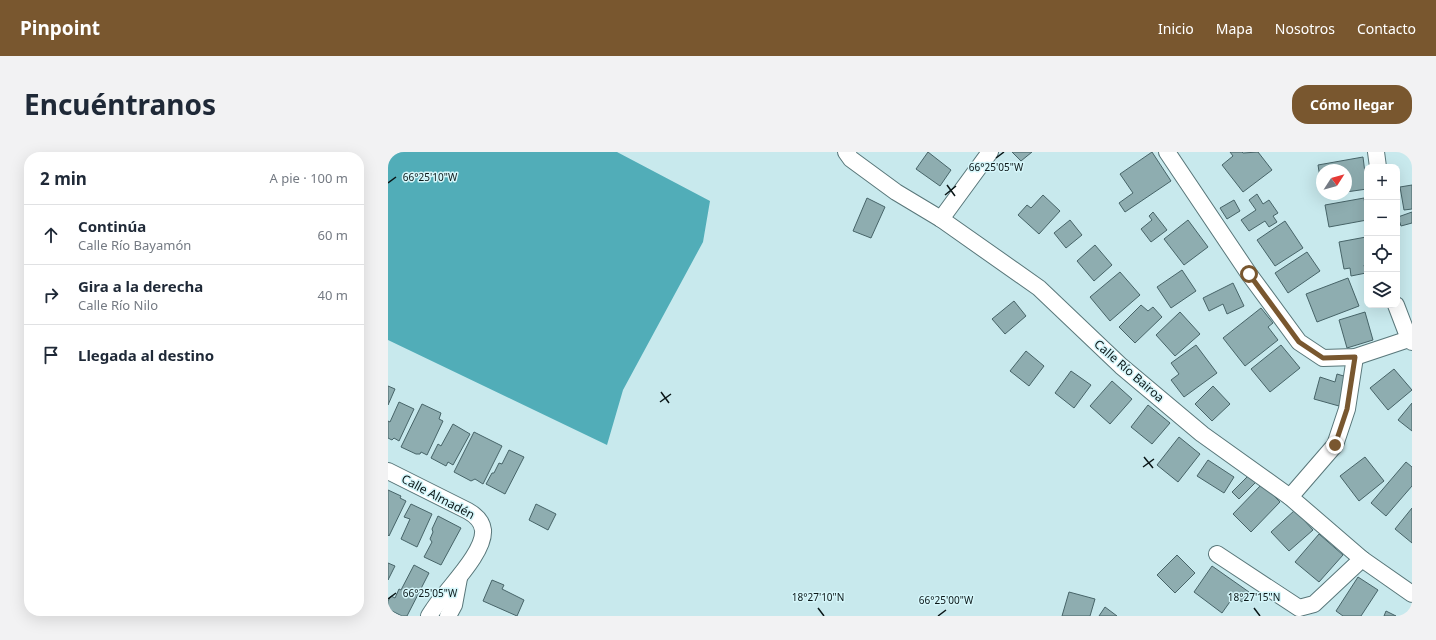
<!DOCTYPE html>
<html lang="es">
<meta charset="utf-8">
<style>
:root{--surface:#fff;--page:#f2f2f3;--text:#1f2937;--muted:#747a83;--line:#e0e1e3;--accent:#79572f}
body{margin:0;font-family:"Noto Sans",sans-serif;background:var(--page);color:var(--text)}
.controls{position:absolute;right:12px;top:12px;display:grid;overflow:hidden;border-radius:8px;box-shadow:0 4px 16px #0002}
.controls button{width:36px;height:36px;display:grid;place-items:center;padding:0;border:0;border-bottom:1px solid var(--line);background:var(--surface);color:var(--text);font:20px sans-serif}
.compass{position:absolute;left:928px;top:12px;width:36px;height:36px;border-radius:50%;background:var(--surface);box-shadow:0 4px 16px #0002;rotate:54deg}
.stop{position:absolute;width:12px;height:12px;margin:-9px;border:3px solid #79572f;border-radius:50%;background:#fff}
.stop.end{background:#79572f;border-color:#fff;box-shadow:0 1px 4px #0008}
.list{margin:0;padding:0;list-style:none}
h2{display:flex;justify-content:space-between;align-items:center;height:52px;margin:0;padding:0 16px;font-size:17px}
h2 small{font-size:13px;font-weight:400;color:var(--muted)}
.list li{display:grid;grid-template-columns:26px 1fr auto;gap:12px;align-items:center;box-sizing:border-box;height:60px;padding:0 16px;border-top:1px solid var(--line)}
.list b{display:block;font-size:15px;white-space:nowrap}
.list p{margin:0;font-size:13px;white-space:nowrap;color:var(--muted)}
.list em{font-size:13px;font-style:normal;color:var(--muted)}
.icon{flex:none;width:22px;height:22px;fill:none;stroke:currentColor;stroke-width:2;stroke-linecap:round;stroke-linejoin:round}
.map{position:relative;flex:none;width:1024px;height:464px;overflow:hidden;border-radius:16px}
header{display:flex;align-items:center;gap:24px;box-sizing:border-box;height:56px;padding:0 20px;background:var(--accent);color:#fff}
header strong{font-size:19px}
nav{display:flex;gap:22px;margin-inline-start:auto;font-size:14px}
.intro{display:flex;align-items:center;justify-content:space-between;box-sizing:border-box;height:96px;padding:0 24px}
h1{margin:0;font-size:28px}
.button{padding:10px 18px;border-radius:16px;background:var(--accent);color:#fff;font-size:14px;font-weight:700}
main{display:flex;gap:24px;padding:0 24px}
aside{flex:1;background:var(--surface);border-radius:16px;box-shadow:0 4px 16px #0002}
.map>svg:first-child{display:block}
.water{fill:#51adb8}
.building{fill:#8eadb0;stroke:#476468}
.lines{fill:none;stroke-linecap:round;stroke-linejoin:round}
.minor-casing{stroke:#59777a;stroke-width:18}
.minor{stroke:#fff;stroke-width:16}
.route{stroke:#79572f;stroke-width:5}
.ticks{fill:none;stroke:#0a1617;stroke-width:1.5}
.labels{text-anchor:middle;stroke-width:3;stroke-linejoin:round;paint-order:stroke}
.street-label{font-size:12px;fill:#0a1617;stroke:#d5f6fa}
.ticks-label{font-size:10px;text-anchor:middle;fill:#0a1617;stroke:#d5f6fa;stroke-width:3;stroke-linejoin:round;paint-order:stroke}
</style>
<header>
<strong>Pinpoint</strong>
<nav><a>Inicio</a><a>Mapa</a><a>Nosotros</a><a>Contacto</a></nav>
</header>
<div class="intro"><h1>Encuéntranos</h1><a class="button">Cómo llegar</a></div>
<main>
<aside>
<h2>2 min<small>A pie · 100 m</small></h2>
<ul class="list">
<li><svg class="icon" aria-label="ahead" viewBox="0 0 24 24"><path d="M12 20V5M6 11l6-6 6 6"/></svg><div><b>Continúa</b><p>Calle Río Bayamón</p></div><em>60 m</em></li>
<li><svg class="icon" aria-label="right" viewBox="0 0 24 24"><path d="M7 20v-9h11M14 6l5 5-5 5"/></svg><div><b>Gira a la derecha</b><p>Calle Río Nilo</p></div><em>40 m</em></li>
<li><svg class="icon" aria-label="arrive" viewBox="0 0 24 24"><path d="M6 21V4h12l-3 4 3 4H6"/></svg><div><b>Llegada al destino</b></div></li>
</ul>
</aside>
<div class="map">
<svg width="1024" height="464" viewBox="0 0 1024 464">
<rect width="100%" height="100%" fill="#c8e9ed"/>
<polygon class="water" points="0,0 229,0 322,49 315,90 235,238 219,293 0,188"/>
<g class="building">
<polygon points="540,0 563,18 552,34 528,17"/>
<polygon points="624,0 644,0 633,9"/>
<polygon points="764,0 783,29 737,60 731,51 745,41 732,22"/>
<polygon points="842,0 854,0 855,1 870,0 884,18 855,40 834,13 845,4"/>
<polygon points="975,5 979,37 958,40 958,18 934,18 934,39 930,13"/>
<polygon points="1024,33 1024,57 1016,58 1012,35"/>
<polygon points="869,42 875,52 881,48 890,61 885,64 889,70 881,75 877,69 861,79 853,68 868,58 861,48"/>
<polygon points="655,43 672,59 651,82 630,63 639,53 643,56"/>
<polygon points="479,46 497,55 483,86 465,79"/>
<polygon points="976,46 979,68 941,75 937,53"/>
<polygon points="846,48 852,59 839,67 832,56"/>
<polygon points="765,60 779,78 763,90 753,77 764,68 761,64"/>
<polygon points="1024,60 1024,71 1013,74 1010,65"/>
<polygon points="682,68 694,83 678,96 666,81"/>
<polygon points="800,68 820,95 796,113 776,87"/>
<polygon points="897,69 915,96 887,114 869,88"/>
<polygon points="978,85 979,113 976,113 978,121 963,124 962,116 956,117 951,90"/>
<polygon points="707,93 724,113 706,129 689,109"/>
<polygon points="919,100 932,119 900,141 887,121"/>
<polygon points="794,118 808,139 783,156 769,135"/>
<polygon points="732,120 752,143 722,169 702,145"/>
<polygon points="960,126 971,154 929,170 918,142"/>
<polygon points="845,131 856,154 839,162 835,152 821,159 815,146"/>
<polygon points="626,149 638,164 617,182 604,167"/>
<polygon points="753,153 760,159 765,155 774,165 747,191 731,175"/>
<polygon points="873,156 885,171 880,175 890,188 857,214 835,186"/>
<polygon points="792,160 812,182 787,204 768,183"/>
<polygon points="977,160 985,188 959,196 951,168"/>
<polygon points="808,193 829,221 796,245 783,228 791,222 783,211"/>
<polygon points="893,193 912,216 882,240 863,217"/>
<polygon points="638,199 656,214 641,234 622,219"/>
<polygon points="1006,217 1024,238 1000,258 982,236"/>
<polygon points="683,219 703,233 686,256 667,241"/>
<polygon points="949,222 959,225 951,254 926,247 932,225 947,230"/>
<polygon points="724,229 744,247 722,272 702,254"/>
<polygon points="0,234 7,237 0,253"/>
<polygon points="825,234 842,252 824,269 807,252"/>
<polygon points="11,250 26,257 11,289 6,286 4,288 0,286 0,269 2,270"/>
<polygon points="1024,251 1024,279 1010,268"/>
<polygon points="34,252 53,261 51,267 55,269 39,303 33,300 32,302 28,302 13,295"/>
<polygon points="760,253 782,271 764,292 743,275"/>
<polygon points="65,272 82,282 65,313 60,310 58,314 43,306 50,292 53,294"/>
<polygon points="86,280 114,294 95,332 87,327 83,329 66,320"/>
<polygon points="791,285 812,302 790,330 769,313"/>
<polygon points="121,298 136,305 117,342 98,332 104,321 106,321 111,311 114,312"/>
<polygon points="977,305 996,329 971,349 952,324"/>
<polygon points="820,308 846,325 836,341 809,324"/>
<polygon points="1018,310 1024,315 1024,334 998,364 983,351"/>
<polygon points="861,323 868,330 851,347 844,340"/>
<polygon points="874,332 892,350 863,380 845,362"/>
<polygon points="0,338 13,344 12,346 18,349 1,384 0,383"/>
<polygon points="23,352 44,362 29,395 13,387 22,367 16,365"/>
<polygon points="148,352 168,362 160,378 141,368"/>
<polygon points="1024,356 1024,391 1007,377"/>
<polygon points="907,358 925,378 901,399 883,380"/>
<polygon points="50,364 73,376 53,413 36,405 44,390 42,387 45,380 44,377"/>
<polygon points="931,382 955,403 931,430 907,410"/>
<polygon points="789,403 807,421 787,441 769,423"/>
<polygon points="0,411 7,414 0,428"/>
<polygon points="26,413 41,421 19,464 14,464 0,457 0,449 3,444 7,446 11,437 13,438"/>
<polygon points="824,414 861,440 854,450 846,444 834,461 806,440"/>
<polygon points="970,425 990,438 973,464 955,464 948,459"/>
<polygon points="104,428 116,433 114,437 136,448 129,464 95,449"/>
<polygon points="681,440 707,447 702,464 674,464"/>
<polygon points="717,455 729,464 711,464"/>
<polygon points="998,459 1008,464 996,464"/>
</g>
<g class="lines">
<defs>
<g id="minor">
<polyline points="458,0 463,7 508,40 553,67 651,136 733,214 814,282 902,345 974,407 1024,442"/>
<polyline points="779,0 861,122 911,190 935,206 967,205 1021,187"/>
<polyline points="988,0 990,15"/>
<polyline points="553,67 602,0"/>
<polyline points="1008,153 1021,187 1024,190"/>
<path d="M 0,319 L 80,359 C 87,363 94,369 95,378 C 97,398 66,430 54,446 C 49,451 45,458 41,464"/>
<polyline points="902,345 947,293 959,257 967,205"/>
<polyline points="829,402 911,456 926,452 974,407"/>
<polyline points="60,464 66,453 71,426"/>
</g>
</defs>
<use href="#minor" class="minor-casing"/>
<use href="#minor" class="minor"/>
</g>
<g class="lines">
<polyline class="route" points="861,122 911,190 935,206 967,205 959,257 947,293"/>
</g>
<path class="ticks" d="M 608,6 L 616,0M 0,31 L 8,25M 559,33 L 567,44M 557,43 L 568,34M 273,240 L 281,251M 272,250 L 283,242M 756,305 L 765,316M 755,315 L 766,307M 0,447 L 8,441M 430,456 L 436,464M 866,456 L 872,464M 550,464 L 558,458"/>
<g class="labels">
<g class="street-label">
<text transform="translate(741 219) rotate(41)" y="4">Calle Río Bairoa</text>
<text transform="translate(50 345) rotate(28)" y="4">Calle Almadén</text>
</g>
</g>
<g class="ticks-label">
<text x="608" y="19">66°25'05"W</text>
<text x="42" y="29">66°25'10"W</text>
<text x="42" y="445">66°25'05"W</text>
<text x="430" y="449">18°27'10"N</text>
<text x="866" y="449">18°27'15"N</text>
<text x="558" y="452">66°25'00"W</text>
</g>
</svg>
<div class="controls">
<button>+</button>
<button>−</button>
<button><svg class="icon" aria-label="locate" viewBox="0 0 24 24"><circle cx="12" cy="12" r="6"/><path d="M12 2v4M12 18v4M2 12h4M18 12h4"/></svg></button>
<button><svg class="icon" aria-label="layers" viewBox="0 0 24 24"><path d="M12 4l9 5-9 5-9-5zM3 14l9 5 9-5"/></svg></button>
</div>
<svg class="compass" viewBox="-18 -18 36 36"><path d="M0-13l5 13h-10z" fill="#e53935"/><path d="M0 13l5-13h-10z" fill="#747a83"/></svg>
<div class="stop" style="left:861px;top:122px"></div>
<div class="stop end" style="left:947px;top:293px"></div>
</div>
</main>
